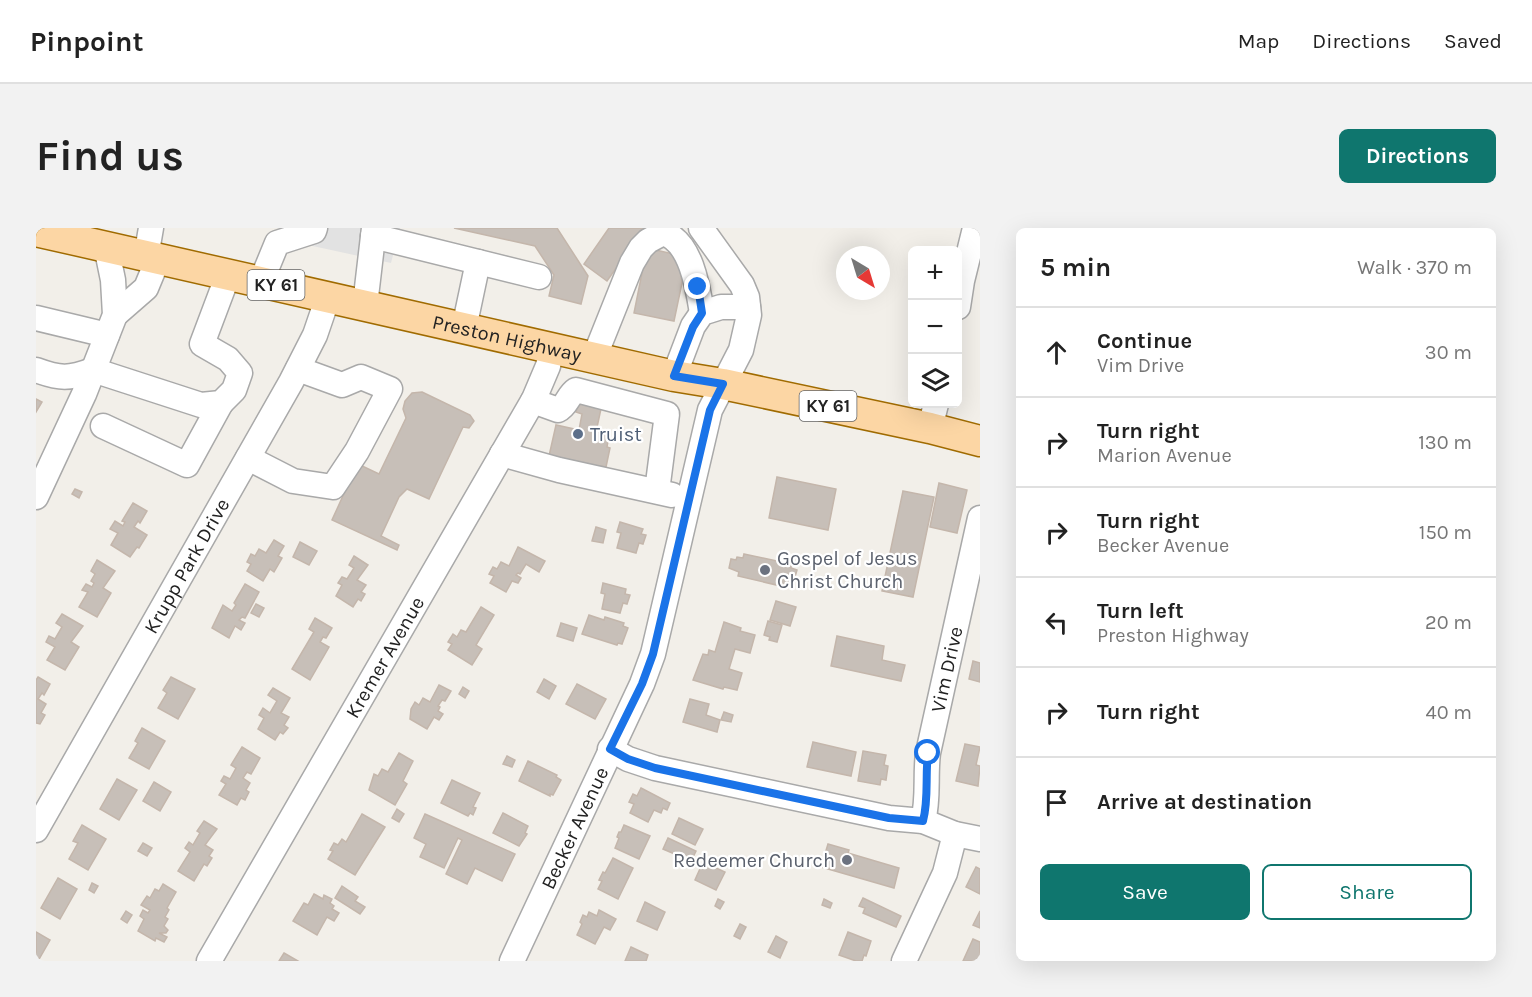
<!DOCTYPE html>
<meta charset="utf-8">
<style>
:root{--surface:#fff;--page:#f2f2f2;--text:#222;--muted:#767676;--line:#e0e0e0;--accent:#0f766e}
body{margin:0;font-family:Karla,sans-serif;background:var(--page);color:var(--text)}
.controls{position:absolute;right:18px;top:18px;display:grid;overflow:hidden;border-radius:9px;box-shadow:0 6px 24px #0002}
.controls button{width:54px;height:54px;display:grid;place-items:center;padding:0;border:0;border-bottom:2px solid var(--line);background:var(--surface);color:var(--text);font:30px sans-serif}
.compass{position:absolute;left:800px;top:18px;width:54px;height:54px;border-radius:50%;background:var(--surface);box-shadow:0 6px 24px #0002;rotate:142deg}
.stop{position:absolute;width:18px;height:18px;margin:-14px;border:4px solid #1a73e8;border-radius:50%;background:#fff}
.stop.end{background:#1a73e8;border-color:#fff;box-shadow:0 2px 6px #0008}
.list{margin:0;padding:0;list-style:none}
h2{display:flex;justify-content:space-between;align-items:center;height:78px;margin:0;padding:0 24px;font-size:26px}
h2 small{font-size:20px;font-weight:400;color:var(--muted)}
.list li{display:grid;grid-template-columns:39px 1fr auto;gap:18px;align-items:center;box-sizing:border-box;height:90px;padding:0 24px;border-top:2px solid var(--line)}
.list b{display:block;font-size:22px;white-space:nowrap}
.list p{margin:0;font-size:20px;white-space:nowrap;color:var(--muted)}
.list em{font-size:20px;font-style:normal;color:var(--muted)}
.actions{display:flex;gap:12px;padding:18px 24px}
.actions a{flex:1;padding:14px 0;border:2px solid var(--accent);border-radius:9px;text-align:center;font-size:21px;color:var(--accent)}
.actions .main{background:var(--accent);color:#fff}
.icon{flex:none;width:33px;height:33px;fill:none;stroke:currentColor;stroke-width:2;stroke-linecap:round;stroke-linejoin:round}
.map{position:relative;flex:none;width:944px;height:733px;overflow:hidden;border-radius:9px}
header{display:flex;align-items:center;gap:36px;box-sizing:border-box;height:84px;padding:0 30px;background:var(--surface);border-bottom:2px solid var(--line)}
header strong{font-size:28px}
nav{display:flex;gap:33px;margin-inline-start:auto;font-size:21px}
.intro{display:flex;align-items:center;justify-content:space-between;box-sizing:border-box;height:144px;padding:0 36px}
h1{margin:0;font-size:42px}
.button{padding:15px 27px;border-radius:9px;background:var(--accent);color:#fff;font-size:21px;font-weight:700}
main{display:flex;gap:36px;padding:0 36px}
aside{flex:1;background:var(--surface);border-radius:9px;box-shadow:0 6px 24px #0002}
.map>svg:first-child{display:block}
.parking{fill:#e2e2e2}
.building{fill:#c7bfb8;stroke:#c4b6ab;stroke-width:1.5}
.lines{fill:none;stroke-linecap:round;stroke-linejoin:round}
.minor-casing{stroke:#a9a9a9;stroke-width:27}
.major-casing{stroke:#a06b00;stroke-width:33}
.minor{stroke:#fff;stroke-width:24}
.major{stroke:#fcd6a4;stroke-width:30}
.route{stroke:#1a73e8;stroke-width:8}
.service-dot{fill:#5c6f8a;stroke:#fff;stroke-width:2}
.worship-dot{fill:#6b7280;stroke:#fff;stroke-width:2}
.labels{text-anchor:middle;stroke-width:4.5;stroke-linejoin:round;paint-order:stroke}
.shield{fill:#fff;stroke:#646464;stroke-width:1.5}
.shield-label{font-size:18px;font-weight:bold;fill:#222}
.street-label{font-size:20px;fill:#222;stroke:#fff}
.service-label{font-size:20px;fill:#4e5e75;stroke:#fff;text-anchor:start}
.worship-label{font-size:20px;fill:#5b616d;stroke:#fff;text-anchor:start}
</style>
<header>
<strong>Pinpoint</strong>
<nav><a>Map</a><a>Directions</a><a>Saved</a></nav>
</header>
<div class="intro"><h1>Find us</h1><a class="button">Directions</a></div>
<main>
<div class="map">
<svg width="944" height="733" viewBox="0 0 944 733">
<rect width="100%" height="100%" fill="#f2efe9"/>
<polygon class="parking" points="252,0 364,0 355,35 249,12"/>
<g class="building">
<polygon points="418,0 521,0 552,48 545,76 513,68 518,47 499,18"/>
<polygon points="573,0 609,0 571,53 548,36"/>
<polygon points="611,20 642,27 646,55 638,93 598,85"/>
<polygon points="386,164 434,187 438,193 433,200 427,199 393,271 371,261 363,269 345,308 363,317 361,322 296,292 316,248 320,235 343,246 370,190 367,181 369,173 376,165"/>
<polygon points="0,171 6,174 0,184"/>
<polygon points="543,171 566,176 560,204 573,207 571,219 574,220 570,239 565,238 564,242 540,236 541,233 513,228 520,197 543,202 546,186 540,184"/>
<polygon points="741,249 800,261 792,302 733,290"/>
<polygon points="903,255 931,262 921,305 894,299"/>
<polygon points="39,261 46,264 43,270 36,266"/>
<polygon points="867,263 898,269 877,369 846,363"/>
<polygon points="97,275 111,283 104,295 102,293 98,299 111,307 103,320 101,319 94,329 75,317 82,305 74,301 79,293 87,298 89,294 86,293"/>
<polygon points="584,294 607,301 605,306 610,307 607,316 603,315 600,325 581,320 585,305 581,304"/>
<polygon points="560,299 570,302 567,315 556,313"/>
<polygon points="238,312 248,318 242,328 246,330 238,344 234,341 227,353 211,343 215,336 211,334 215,326 219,328 223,321 230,325"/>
<polygon points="264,314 281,323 273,337 257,329"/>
<polygon points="482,319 509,333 503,344 490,336 484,346 482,345 480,347 485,350 482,355 476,353 470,364 454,355 458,348 453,346 457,339 461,341 465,334 473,338"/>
<polygon points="708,326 755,336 755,340 761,342 757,356 751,354 749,359 702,348 703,344 693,340 695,331 700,332 701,329 707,330"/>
<polygon points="318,328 332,337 321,352 330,357 325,364 329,366 325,373 322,371 317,379 300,368 306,357 302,355 306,349 311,351 318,340 313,337"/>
<polygon points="61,332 79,343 67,360 75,365 61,389 43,379 52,364 46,362 50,356 56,359 58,355 55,353 59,346 55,343"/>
<polygon points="567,355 590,361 589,366 594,367 591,376 587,375 584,385 566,381 569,366 565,365"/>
<polygon points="209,356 223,364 209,390 206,389 203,392 209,395 205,402 199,398 193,410 176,400 187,377 196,383 200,377 198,375"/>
<polygon points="740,373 760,379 754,398 734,392"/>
<polygon points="220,376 228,380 223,389 215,385"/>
<polygon points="445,379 458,387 440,417 446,421 436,437 412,422 416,416 412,414 417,406 421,409 425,402 430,404"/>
<polygon points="26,386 47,398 35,414 43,419 29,442 11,432 19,419 10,414 13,408 19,411 26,399 20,395"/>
<polygon points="553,387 568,392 569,389 588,395 587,398 592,400 586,416 582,415 581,417 546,406"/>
<polygon points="279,390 296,400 290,410 287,409 284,414 293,419 274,452 256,441 278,404 273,401"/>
<polygon points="732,393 746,397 741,414 733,412 734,409 728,407"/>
<polygon points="688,394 705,400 704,403 719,407 714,425 699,421 693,441 706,445 701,462 688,459 687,461 657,452 667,426 672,427 673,422 679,424"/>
<polygon points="525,395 541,400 537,413 521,408"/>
<polygon points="801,408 848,418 846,432 869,437 865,453 795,438"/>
<polygon points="937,433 944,435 944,454 933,451"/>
<polygon points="2,449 14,456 8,467 6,465 2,471 10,476 5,485 9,487 4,496 0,495 0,452"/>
<polygon points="135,449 159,461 142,491 122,480 131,465 127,462"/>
<polygon points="508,451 520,458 513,471 501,464"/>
<polygon points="541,456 570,471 559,491 530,476"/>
<polygon points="403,457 415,463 409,473 406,472 402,478 404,479 402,483 407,486 403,492 398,489 391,501 374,491 375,481 379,474 383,477 387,470 394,474"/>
<polygon points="427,459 433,463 429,470 423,466"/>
<polygon points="237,460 254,470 245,485 253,489 248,497 252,500 247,506 244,504 239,512 222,501 228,490 223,487 227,480 234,485 241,473 232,467"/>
<polygon points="654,471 673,476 670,487 684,492 681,504 647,494"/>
<polygon points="688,484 697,487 695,494 685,492"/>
<polygon points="106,500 129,513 113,541 93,530 102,515 99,513"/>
<polygon points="777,514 820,524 815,548 771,539"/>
<polygon points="929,516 944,519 940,537 944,538 942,558 920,553"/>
<polygon points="206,519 224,530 215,546 211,544 207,550 214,555 210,562 213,564 209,572 205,570 201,577 183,567 190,556 185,553 188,548 194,551 200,540 195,537"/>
<polygon points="827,523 850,527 848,537 852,538 850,552 845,551 844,557 822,553"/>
<polygon points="363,525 377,533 367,553 371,556 359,577 333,562 338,546 342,548 346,541 352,544"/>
<polygon points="471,528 479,532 476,539 467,536"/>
<polygon points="492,533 521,547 520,549 525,552 517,567 514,566 514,568 483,553"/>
<polygon points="81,551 101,562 83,592 64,581"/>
<polygon points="416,552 444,565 437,579 440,580 437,587 434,585 432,588 405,575"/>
<polygon points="118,554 135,564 124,583 107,573"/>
<polygon points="605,560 634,575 631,582 627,580 625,585 618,582 612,594 594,585 598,576 593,574 597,566 601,568"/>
<polygon points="361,581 368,586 363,594 356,590"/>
<polygon points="467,585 492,598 489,605 491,606 483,618 457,605"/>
<polygon points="326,586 349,599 319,647 292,631 297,623 294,622 298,615 302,617 306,611 310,614"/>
<polygon points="389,586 479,626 466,653 439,640 431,656 410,646 426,612 422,610 408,640 384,629 390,616 378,610"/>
<polygon points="643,590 667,601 659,617 636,606"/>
<polygon points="168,593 181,601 169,617 177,622 173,628 176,630 171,638 168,636 158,653 142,643 154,624 149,620 153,614 157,617 164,605 161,603"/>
<polygon points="46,597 70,611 52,642 33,631 42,615 37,613"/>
<polygon points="588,597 614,608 603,631 579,620 583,610 581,609 583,604 585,604"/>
<polygon points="632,610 660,623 655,633 627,621"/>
<polygon points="107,615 116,620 111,628 102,623"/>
<polygon points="792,616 813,622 812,625 863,640 858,660 785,639"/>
<polygon points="577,630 597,640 582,671 562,661 566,653 563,652 567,644 569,645"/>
<polygon points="667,634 689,644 680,662 659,652"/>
<polygon points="940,639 944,641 944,666 930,659"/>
<polygon points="22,650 41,661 24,691 5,680"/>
<polygon points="56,655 62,658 58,665 53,662"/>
<polygon points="127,656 140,664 131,680 133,682 129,689 132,691 128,698 132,702 130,705 123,705 131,709 128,714 120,710 119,713 102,703 108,691 104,688 107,682 112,685 114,682 105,677 111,668 114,670 119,661 123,663"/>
<polygon points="306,658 322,669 319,673 329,679 324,686 299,670"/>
<polygon points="278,666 287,671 288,667 296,671 294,675 298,678 296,681 303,685 298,693 291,689 281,707 257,693 268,675 272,677"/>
<polygon points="827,670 865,688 860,699 827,685 829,680 823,678"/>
<polygon points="682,671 688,674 684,681 679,678"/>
<polygon points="788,671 796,675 794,680 786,677"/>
<polygon points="609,674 629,684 621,702 601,693"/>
<polygon points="563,682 580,691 574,702 568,699 559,716 541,707 546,696 544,694 547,687 551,689 553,684 561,688"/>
<polygon points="90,683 96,687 91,695 85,691"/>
<polygon points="944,683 944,700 937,697"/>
<polygon points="704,696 710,699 704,711 698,708"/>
<polygon points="0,704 14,712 2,733 0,733"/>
<polygon points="812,704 835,713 830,728 828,727 826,733 820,733 803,727"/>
<polygon points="740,708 751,714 744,730 732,724"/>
<polygon points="937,711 944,714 944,733 927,733"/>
<polygon points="595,719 612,727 610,733 589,733"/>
<polygon points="248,725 262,733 243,733"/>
</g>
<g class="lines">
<defs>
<g id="minor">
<polyline points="337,8 503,49"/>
<polyline points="110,29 115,0"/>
<polyline points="225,54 241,15 278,3 279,0"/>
<polyline points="329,77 338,0"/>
<polyline points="922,79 926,53 939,0"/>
<polyline points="79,87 110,60 122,31"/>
<polyline points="0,90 71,107"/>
<polyline points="428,100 442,34"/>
<path d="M 558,130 L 596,35 L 605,20 L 612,13 L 627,5 C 655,13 662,60 666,85"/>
<path d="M 0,142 C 24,151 33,151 57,142 L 165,177 L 185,175 L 198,162 L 204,145 L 192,131 L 166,116 L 192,47"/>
<polyline points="638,148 657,98 666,85 685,79 712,79"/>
<path d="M 497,173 L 522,182 C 531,178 532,167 540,162 L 631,186 L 621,263"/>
<polyline points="67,198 151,237 185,175"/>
<polyline points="894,200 900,176"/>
<polyline points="466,226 523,242 636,267"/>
<polyline points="212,230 257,253 297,259 321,223 354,161 325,149 306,157 262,141"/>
<polyline points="0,269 48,166 79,87 77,52 70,18"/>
<polyline points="574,521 592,531 619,540 853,590 887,593 919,606 944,611"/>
<path id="s1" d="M 887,593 C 893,571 889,548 892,525 L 944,290"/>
<path id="s2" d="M 0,602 L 255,154 L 279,107 L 292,69"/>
<path id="s3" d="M 173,733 L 498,171 L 512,138 L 516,120"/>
<path id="s4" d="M 476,733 L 606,456 L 617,426 L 674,182 L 705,122 L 713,87 L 711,69 L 706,57 L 665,0"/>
<polyline points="868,733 909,645 919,606"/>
</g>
<g id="major">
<path id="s5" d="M 0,3 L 638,148 L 687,156 L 894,200 L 944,213"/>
</g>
</defs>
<use href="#minor" class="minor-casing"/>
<use href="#major" class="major-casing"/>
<use href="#minor" class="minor"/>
<use href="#major" class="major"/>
</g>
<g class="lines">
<path class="route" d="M 662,59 L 666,85 L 657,99 L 638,148 L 687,156 L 674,182 L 617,426 L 606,456 L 574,521 L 592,531 L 619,540 L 853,590 L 887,593 C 893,571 889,548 892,525"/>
</g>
<circle class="service-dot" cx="542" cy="206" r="6"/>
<g class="worship-dot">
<circle cx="729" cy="342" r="6"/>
<circle cx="811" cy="632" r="6"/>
</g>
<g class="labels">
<g class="shield">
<rect x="211.5" y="42" width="57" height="30" rx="4.5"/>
<rect x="763.5" y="163" width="57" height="30" rx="4.5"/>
</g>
<g class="shield-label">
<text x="240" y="63">KY 61</text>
<text x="792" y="184">KY 61</text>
</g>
<g class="street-label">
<text dy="7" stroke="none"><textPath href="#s5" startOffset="483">Preston Highway</textPath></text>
<text dy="7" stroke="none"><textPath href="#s2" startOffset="304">Krupp Park Drive</textPath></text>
<text dy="7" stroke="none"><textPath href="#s3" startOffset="351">Kremer Avenue</textPath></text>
<text dy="7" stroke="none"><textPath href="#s1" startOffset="154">Vim Drive</textPath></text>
<text dy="7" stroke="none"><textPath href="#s4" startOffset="147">Becker Avenue</textPath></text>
</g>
<g class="service-label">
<text x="554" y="213">Truist</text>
</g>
<g class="worship-label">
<text x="741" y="337">Gospel of Jesus<tspan x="741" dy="23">Christ Church</tspan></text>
<text x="799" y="639" text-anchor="end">Redeemer Church</text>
</g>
</g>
</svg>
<div class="controls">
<button>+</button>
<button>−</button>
<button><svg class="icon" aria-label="layers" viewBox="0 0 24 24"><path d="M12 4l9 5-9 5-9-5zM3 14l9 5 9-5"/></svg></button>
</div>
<svg class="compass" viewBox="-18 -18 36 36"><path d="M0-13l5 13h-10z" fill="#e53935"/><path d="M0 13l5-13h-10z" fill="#767676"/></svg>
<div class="stop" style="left:892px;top:525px"></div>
<div class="stop end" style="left:662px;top:59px"></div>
</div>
<aside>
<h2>5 min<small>Walk · 370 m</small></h2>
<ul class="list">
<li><svg class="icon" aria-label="ahead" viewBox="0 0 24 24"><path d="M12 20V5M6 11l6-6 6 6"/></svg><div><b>Continue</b><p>Vim Drive</p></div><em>30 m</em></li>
<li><svg class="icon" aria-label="right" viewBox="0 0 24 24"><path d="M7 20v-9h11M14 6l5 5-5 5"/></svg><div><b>Turn right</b><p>Marion Avenue</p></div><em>130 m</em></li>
<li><svg class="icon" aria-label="right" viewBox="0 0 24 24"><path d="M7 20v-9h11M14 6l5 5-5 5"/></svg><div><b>Turn right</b><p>Becker Avenue</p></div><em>150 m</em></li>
<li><svg class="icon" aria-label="left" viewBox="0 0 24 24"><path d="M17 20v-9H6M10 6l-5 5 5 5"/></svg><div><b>Turn left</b><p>Preston Highway</p></div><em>20 m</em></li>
<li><svg class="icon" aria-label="right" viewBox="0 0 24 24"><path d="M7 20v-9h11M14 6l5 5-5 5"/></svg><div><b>Turn right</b></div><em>40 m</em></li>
<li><svg class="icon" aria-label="arrive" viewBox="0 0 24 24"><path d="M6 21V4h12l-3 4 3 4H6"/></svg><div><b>Arrive at destination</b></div></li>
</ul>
<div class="actions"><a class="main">Save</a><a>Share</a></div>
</aside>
</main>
